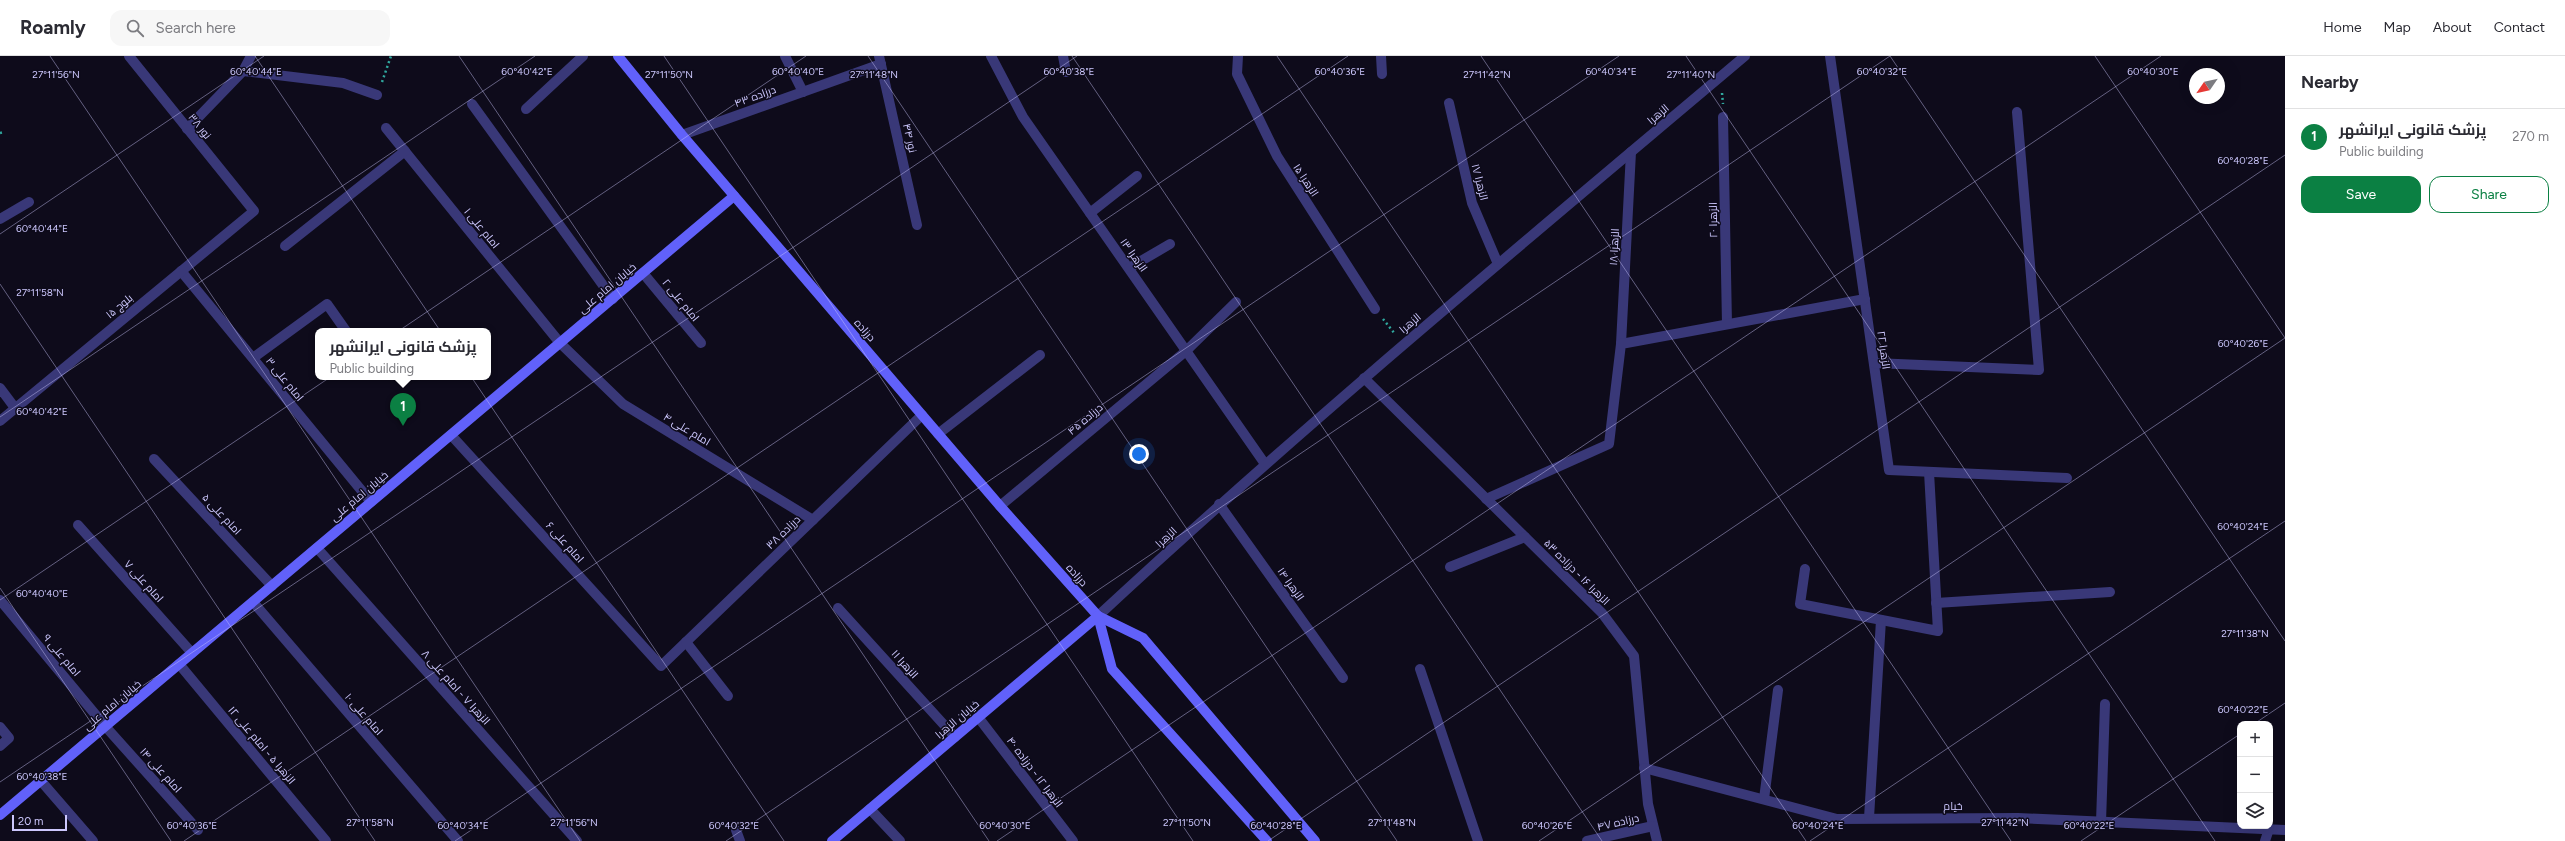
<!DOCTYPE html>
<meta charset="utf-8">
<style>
:root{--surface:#fff;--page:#f7f7f7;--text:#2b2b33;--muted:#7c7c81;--line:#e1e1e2;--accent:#0b8043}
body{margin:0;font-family:Figtree,Cairo,sans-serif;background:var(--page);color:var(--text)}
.controls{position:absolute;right:12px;bottom:12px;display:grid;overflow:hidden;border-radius:8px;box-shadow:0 4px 16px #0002}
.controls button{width:36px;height:36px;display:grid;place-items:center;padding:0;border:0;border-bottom:1px solid var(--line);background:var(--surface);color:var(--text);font:20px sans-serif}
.compass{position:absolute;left:2189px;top:12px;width:36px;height:36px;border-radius:50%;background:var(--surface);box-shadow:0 4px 16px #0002;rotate:236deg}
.scale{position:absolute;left:12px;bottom:10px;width:55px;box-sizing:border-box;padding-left:4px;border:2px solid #ccc7fd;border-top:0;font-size:11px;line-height:14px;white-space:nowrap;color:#ccc7fd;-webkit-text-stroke:3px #0e0b1b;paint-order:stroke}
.you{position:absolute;left:1139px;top:398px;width:14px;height:14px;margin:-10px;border:3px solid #fff;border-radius:50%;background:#1a73e8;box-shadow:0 0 0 6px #1a73e833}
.badge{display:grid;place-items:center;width:26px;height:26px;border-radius:50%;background:var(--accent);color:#fff;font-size:13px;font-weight:700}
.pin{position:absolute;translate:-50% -33px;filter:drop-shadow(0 1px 2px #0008)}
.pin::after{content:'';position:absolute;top:21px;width:14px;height:12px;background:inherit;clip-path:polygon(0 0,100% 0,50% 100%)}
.popup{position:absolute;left:315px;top:272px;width:176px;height:52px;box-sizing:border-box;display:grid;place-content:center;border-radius:8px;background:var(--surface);filter:drop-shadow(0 1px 3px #0005);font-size:13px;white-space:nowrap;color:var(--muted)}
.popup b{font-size:15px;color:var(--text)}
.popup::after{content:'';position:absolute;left:50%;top:100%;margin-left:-8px;border:8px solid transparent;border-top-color:var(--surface)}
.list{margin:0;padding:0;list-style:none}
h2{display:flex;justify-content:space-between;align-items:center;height:52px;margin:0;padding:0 16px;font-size:17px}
h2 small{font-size:13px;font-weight:400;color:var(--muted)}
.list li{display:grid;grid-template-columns:26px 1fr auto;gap:12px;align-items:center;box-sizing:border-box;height:56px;padding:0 16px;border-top:1px solid var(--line)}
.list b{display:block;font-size:15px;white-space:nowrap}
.list p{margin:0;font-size:13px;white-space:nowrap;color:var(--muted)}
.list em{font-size:13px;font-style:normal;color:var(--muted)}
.actions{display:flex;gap:8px;padding:12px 16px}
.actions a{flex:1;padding:9px 0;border:1px solid var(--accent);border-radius:12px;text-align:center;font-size:14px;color:var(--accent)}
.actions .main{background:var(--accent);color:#fff}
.icon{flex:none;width:22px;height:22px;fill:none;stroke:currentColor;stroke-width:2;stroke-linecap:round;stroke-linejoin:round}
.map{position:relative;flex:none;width:2285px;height:785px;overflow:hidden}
header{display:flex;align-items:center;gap:24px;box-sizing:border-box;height:56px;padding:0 20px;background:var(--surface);border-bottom:1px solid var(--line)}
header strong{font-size:19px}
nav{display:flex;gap:22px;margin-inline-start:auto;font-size:14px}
.search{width:280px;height:36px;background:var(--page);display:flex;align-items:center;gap:10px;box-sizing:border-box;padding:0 14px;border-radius:12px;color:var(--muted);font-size:15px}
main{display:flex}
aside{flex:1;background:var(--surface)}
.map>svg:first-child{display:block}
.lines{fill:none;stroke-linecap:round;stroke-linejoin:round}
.path{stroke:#30a89e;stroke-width:2.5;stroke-dasharray:2 3;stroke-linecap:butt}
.street{stroke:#393878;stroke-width:10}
.secondary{stroke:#6161fa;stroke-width:10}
.ticks{fill:none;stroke:#ccc7fd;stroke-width:1;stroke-opacity:0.45}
.labels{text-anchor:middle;stroke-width:3;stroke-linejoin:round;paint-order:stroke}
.street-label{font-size:11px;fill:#ccc7fd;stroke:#0e0b1b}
.ticks-label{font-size:10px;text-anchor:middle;fill:#ccc7fd;stroke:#0e0b1b;stroke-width:3;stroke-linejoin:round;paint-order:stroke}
</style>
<header>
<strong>Roamly</strong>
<div class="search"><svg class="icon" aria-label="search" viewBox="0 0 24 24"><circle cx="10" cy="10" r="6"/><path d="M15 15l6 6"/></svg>Search here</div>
<nav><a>Home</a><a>Map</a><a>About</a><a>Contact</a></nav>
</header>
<main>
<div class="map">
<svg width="2285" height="785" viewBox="0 0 2285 785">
<rect width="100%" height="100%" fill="#0e0b1b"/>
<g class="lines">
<g class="path">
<polyline points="382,26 391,0"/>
<polyline points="1722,37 1723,48"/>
<polyline points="0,77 4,76"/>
<polyline points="1383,263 1395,278"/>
</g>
<g class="street">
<polyline points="785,0 803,36"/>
<polyline points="879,0 917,169"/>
<polyline points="991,0 1023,61 1265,408"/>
<polyline points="1063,0 1066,16"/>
<polyline points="1238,0 1237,18 1277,100 1375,253"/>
<polyline points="1381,0 1382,18"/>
<polyline points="1830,0 1889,414 2067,422"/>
<polyline points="243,15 343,27 377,39"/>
<polyline points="1449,47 1472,147 1498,208"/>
<polyline points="472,48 613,243"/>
<polyline points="526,53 583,0"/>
<polyline points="1723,61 1727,268"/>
<polyline points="386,72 560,287 623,348 813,464"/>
<polyline points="187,73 243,15 251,0"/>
<polyline points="682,79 881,8"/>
<polyline points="1090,157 1137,120"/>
<polyline points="0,163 29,146"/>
<polyline points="285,190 405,95"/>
<polyline points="1129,212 1170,188"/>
<polyline points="181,215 371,446"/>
<polyline points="643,217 701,287"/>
<polyline points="1621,288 1631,96"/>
<polyline points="253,302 327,248 346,275"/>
<polyline points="1874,307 2039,314 2017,56"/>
<polyline points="1364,322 1602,557 1634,600 1648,748 1657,785"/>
<polyline points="0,332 15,352"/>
<polyline points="0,365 254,155 129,0"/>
<polyline points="938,378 1040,299"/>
<polyline points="451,379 661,610 922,359"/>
<polyline points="154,403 272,530"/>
<polyline points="1486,443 1609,388 1621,288 1865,243"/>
<polyline points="1219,448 1343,622"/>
<polyline points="1000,450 1186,295 1236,246"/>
<polyline points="78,469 192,597"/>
<polyline points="317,492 577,785"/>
<polyline points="1450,511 1525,481"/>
<polyline points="1805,513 1800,548 1938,575 1929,416"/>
<polyline points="0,544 105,670 198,774"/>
<polyline points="253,546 458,785"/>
<polyline points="1936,547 2110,536"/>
<polyline points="838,552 955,681"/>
<path d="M 1098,560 C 1307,366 1527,184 1745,0"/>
<polyline points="686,586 728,640"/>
<polyline points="179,608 326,785"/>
<polyline points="1420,613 1478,785"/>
<polyline points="978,661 1073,785"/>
<polyline points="0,671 9,682 0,690"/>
<polyline points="1644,712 1837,763 2018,762 2285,774"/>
<polyline points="41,725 93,785"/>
<polyline points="1764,743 1778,634"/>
<polyline points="870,753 900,785"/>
<polyline points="1869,762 1881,564"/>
<polyline points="2101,766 2105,648"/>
<polyline points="736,774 740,785"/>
<polyline points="1587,785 1653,770"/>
<polyline points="2265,785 2269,773"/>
</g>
<g class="secondary">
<polyline points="618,0 682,79 1000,450 1098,560 1143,582 1315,785"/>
<polyline points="1098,560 1112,613 1267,785"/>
<polyline points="0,759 734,140"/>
<polyline points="832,785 1098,560"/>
</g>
</g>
<path class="ticks" d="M 50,0 L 580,785M 255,0 L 784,785M 459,0 L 989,785M 664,0 L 1193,785M 868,0 L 1397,785M 1072,0 L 1602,785M 1277,0 L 1806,785M 1481,0 L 2011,785M 1686,0 L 2215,785M 1890,0 L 2285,585M 2095,0 L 2285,282M 0,178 L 264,0M 0,228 L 375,785M 0,361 L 535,0M 0,532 L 171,785M 0,544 L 806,0M 2254,668 L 2285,647M 0,726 L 1077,0M 184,785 L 1348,0M 455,785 L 1619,0M 726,785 L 1890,0M 997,785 L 2161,0M 1268,785 L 2285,99M 1539,785 L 2285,282M 1810,785 L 2285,465M 2081,785 L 2240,678"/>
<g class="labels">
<g class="street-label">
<text transform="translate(755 40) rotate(-20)" y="4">درزاده ۴۳</text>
<text transform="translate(1658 58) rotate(-40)" y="4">الزهرا</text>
<text transform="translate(200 70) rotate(51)" y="4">نور ۳۸</text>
<text transform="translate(910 82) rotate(77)" y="4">نور ۴۴</text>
<text transform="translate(1306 124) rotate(57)" y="4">الزهرا ۱۵</text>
<text transform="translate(1480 126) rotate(76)" y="4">الزهرا ۱۷</text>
<text transform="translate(1713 164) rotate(-91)" y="4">الزهرا ۲۰</text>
<text transform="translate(482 172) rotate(51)" y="4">امام علی ۱</text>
<text transform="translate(1614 191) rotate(-87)" y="4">الزهرا ۱۸</text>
<text transform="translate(1134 199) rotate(55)" y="4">الزهرا ۱۳</text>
<text transform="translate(607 232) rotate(-40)" y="4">خیابان امام علی</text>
<text transform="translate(681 244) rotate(51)" y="4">امام علی ۲</text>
<text transform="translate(119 250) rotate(-40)" y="4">بلوچ ۱۵</text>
<text transform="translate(1410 267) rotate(-40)" y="4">الزهرا</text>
<text transform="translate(865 274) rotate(49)" y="4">درزاده</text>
<text transform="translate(1884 294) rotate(82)" y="4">الزهرا ۲۲</text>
<text transform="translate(285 323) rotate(51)" y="4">امام علی ۳</text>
<text transform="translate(1085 363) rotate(-40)" y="4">درزاده ۴۵</text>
<text transform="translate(687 373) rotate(31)" y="4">امام علی ۴</text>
<text transform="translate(359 440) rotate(-40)" y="4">خیابان امام علی</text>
<text transform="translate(222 458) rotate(47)" y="4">امام علی ۵</text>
<text transform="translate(783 476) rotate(-44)" y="4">درزاده ۳۸</text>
<text transform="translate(1166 481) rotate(-43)" y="4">الزهرا</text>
<text transform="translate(565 486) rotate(48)" y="4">امام علی ۶</text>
<text transform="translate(1577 516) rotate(45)" y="4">الزهرا ۱۶ - درزاده ۵۳</text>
<text transform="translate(1077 519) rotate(48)" y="4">درزاده</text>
<text transform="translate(144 525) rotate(48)" y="4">امام علی ۷</text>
<text transform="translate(1291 528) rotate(55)" y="4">الزهرا ۱۴</text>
<text transform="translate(62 599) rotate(50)" y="4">امام علی ۹</text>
<text transform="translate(905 608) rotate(48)" y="4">الزهرا ۱۱</text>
<text transform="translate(456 631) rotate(48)" y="4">الزهرا ۷ - امام علی ۸</text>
<text transform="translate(112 649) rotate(-40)" y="4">خیابان امام علی</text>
<text transform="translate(364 658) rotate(49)" y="4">امام علی ۱۰</text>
<text transform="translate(957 663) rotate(-40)" y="4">خیابان الزهرا</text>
<text transform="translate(262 689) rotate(50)" y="4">الزهرا ۵ - امام علی ۱۲</text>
<text transform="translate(161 714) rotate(48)" y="4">امام علی ۱۴</text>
<text transform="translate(1035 716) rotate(53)" y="4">الزهرا ۱۲ - درزاده ۴۰</text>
<text x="1953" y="754">خیام</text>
<text transform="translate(1618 766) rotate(-13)" y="4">درزاده ۴۷</text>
</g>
</g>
<g class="ticks-label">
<text x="256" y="19">60°40'44"E</text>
<text x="527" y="19">60°40'42"E</text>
<text x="798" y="19">60°40'40"E</text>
<text x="1069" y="19">60°40'38"E</text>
<text x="1340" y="19">60°40'36"E</text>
<text x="1611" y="19">60°40'34"E</text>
<text x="1882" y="19">60°40'32"E</text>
<text x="2153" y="19">60°40'30"E</text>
<text x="56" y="22">27°11'56"N</text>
<text x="669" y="22">27°11'50"N</text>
<text x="874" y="22">27°11'48"N</text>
<text x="1487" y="22">27°11'42"N</text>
<text x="1691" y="22">27°11'40"N</text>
<text x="2243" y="108">60°40'28"E</text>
<text x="42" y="176">60°40'44"E</text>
<text x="40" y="240">27°11'58"N</text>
<text x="2243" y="291">60°40'26"E</text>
<text x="42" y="359">60°40'42"E</text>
<text x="2243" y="474">60°40'24"E</text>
<text x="42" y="541">60°40'40"E</text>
<text x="2245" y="581">27°11'38"N</text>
<text x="2243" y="657">60°40'22"E</text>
<text x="42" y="724">60°40'38"E</text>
<text x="370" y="770">27°11'58"N</text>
<text x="574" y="770">27°11'56"N</text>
<text x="1187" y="770">27°11'50"N</text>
<text x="1392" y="770">27°11'48"N</text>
<text x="2005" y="770">27°11'42"N</text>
<text x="192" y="773">60°40'36"E</text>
<text x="463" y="773">60°40'34"E</text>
<text x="734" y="773">60°40'32"E</text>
<text x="1005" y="773">60°40'30"E</text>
<text x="1276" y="773">60°40'28"E</text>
<text x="1547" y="773">60°40'26"E</text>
<text x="1818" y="773">60°40'24"E</text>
<text x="2089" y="773">60°40'22"E</text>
</g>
</svg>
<div class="controls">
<button>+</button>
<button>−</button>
<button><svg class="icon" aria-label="layers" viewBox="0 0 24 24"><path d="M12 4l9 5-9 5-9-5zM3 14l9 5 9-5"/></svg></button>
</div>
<svg class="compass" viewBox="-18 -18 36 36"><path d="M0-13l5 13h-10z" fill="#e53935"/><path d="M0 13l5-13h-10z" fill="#7c7c81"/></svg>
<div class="scale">20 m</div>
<div class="you"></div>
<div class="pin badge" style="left:403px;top:370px">1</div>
<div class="popup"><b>پزشک قانونی ایرانشهر</b>Public building</div>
</div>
<aside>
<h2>Nearby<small></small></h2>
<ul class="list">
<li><span class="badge">1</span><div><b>پزشک قانونی ایرانشهر</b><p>Public building</p></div><em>270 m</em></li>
</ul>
<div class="actions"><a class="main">Save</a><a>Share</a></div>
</aside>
</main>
